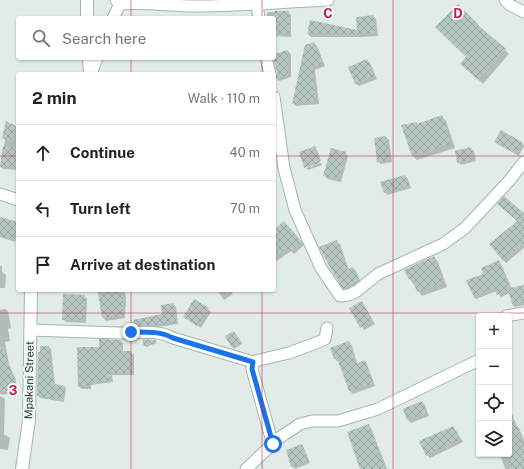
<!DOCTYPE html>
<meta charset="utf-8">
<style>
:root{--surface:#fff;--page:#f6f6f6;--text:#222;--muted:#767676;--line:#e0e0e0}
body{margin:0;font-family:"Public Sans",sans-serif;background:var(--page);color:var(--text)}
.controls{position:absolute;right:12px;bottom:12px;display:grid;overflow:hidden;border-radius:4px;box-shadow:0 1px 3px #0004}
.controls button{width:36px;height:36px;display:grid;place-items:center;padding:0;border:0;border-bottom:1px solid var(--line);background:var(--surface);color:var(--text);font:20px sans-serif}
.stop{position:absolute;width:12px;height:12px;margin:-9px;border:3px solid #1a73e8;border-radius:50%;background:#fff}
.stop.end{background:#1a73e8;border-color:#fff;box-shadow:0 1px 4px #0008}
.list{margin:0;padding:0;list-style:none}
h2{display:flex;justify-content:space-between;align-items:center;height:52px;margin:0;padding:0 16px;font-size:17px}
h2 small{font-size:13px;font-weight:400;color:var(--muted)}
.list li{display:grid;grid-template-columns:26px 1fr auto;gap:12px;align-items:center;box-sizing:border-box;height:56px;padding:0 16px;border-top:1px solid var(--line)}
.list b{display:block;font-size:15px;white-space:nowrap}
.list em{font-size:13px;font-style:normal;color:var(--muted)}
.icon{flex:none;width:22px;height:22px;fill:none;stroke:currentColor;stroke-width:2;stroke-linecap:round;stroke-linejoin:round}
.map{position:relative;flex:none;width:524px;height:469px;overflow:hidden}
.search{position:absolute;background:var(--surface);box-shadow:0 1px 3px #0004;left:16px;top:16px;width:260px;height:44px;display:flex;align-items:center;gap:10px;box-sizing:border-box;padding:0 14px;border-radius:4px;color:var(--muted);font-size:15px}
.panel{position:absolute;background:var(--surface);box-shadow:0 1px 3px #0004;left:16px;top:72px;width:260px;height:220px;border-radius:4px}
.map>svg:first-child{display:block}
.shadow{fill:#0003}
.building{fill:url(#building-cross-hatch)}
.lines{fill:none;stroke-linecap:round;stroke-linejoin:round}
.minor-casing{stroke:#a3b4b0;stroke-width:13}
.tertiary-casing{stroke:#a3b4b0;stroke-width:14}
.minor{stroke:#fff;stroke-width:11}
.tertiary{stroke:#fff;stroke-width:12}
.route{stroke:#1a73e8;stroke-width:5}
.grid{fill:none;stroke:#c2185b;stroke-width:1;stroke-opacity:0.55}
.labels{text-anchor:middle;stroke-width:4;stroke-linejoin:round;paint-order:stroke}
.street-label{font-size:11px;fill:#203d39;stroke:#f1f8f6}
.grid-label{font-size:13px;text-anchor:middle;font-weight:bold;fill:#c2185b;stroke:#f1f8f6;stroke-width:4;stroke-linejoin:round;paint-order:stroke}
</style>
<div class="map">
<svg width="524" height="469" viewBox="0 0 524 469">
<defs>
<pattern id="building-cross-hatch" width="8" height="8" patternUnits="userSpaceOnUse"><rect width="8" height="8" fill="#b6c7c2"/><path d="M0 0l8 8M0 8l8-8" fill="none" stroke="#94a39f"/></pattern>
</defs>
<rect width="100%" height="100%" fill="#e1ece8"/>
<g class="shadow">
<polygon points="267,12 288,12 291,15 291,37 274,36 274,18 267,18"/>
<polygon points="373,16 376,19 378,36 361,37 311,37 308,34 358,31"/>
<polygon points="314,43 317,46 325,66 315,70 319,104 296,106 293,103"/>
<polygon points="505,50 509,54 483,84 461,64 467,57"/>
<polygon points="288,51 291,54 291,77 279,81 276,78 278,72 274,56"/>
<polygon points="367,60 370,63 377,79 359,86 356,84"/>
<polygon points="442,117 446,121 455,148 417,160 413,156 402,126 417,123 418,124"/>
<polygon points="6,122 18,128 18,170 3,169 0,166 5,140 3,138"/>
<polygon points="386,137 389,140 392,162 381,164 378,161"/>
<polygon points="496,142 522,142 524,146 519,156 499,145"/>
<polygon points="314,148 317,150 321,161 305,167"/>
<polygon points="471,149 474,151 476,161 461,165 458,162"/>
<polygon points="345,153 348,156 341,182 327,179 325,176"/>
<polygon points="321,163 322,165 308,170 306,168"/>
<polygon points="405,176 408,179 411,188 387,195 385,192"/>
<polygon points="524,214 524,248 506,263 503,260 518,221"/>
<polygon points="0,218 18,223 18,238 17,237 15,242 0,237"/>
<polygon points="287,225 304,245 294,254 291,251 274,263 274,231"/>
<polygon points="337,242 340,244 349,270 353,268 356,271 361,283 347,291 344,288"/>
<polygon points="434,257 438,262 447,287 422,296 410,279"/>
<polygon points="498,261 501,264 512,289 524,286 524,305 515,307 512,304 510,293 501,297 497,291 476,299 473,296 485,274"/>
<polygon points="0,265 2,267 2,272 6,275 5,288 0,288"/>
<polygon points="51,290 62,290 61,292"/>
<polygon points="116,290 123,290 125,292 126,298 125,318 106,321 103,318 99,293"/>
<polygon points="217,290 231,290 233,294 224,300"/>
<polygon points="84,296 87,299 86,323 66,322 63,319"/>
<polygon points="362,302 375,324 364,330 350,308"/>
<polygon points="173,304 176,307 178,324 156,327 138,327 135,325 163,315"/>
<polygon points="5,309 8,311 11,328 8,329 10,341 5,342 9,364 13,374 15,377 18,392 2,395 0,393 0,310"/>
<polygon points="208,309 211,312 201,328 184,317"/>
<polygon points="235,333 242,344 234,349 226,337"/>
<polygon points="121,341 123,343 123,352 131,352 134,355 134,375 112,375 113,382 91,385 91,389 82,389 79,387 78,348 100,348"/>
<polygon points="155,341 157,343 146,347 145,345"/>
<polygon points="349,342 352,345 357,364 365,361 367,364 375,386 353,394 350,391 339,361 338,362 335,359 331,349"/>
<polygon points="48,347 51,349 55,385 64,387 66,389 64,402 40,398 38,396 41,353"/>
<polygon points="0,396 5,399 4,435 7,436 10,438 8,450 0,449"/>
<polygon points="422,402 425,405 429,416 411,423 408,420 404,409"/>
<polygon points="509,411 516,425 519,428 524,440 524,469 505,469 500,454 509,454"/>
<polygon points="368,425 371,428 387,469 362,469"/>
<polygon points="453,427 463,442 430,458 427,455"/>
<polygon points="302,445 304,448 310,463 295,469 292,466"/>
</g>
<g class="building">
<polygon points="458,4 479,25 478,25 506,49 478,80 460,64 466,57 435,27"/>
<rect x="274" y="11" width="15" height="23"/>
<polygon points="374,15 375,33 357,35 307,34 310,20 357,30 356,17"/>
<polygon points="314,42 323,64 313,67 316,101 292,104 305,45"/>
<polygon points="288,50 288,75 275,79 277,73 273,58 274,54"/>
<polygon points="367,59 375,76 355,84 348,67"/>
<polygon points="442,115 451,144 412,156 401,125 417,122 417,124"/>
<polygon points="6,121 16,126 10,141 2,138"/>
<polygon points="501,130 522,142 516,153 494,142"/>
<polygon points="386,136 390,160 377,162 374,138"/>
<polygon points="3,146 18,148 18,168 0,167"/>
<polygon points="315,146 320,163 304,168 299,152"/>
<polygon points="471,147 474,159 457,163 455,151"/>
<polygon points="331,148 346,152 338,180 323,176"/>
<polygon points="405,175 409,185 384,193 380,182"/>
<polygon points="504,196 524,213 524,243 503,261 489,244 517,221 497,204"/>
<polygon points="0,217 18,222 18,230 16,236 14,235 13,239 0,236"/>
<polygon points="284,221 302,242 290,252 287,248 274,258 274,230"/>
<polygon points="337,240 348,269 353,267 359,280 345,288 343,289 332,271 319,247"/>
<polygon points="434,256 443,283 417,292 412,278 409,280 404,270"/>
<polygon points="499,260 510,288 524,285 524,302 512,304 508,290 497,295 494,288 473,296 466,280 483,274 481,268"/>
<polygon points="110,290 123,290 123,315 102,318 98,292"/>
<polygon points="63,294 85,295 84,320 62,320"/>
<polygon points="194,299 209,308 197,326 183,317"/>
<polygon points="362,301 373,321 360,328 349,308"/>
<polygon points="174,303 176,322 153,325 134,325 133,320 162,314 161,305"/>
<polygon points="234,331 242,343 232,348 225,336"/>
<polygon points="99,339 121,340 121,351 132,351 132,373 110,373 111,380 89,383 89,386 78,387 77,347 99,347"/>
<polygon points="142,339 156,340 156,342 144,346"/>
<polygon points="349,341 355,364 365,360 373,383 349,391 337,358 334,359 330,348"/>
<polygon points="0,345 2,345 12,373 13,373 16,389 0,392"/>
<polygon points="40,346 49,346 54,384 65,386 62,400 37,396 38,352 40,352"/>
<polygon points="422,401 426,413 407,420 403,409"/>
<polygon points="509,407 524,444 524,469 509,469"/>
<polygon points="369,424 380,456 385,469 360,469 347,432"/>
<polygon points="453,426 461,439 426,456 419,441"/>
<polygon points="302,444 308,461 291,467 286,450"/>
</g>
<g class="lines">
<defs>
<g id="minor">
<path d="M 116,0 L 120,4 C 146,2 171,6 196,6 C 240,6 284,2 328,0"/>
<polyline points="505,0 510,5 524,12"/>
<polyline points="257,5 259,18"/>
<polyline points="113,18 120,4"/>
<polyline points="266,58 270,74"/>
<polyline points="91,74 97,58"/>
<polyline points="274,97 284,168 295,210 321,268 340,296 349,295 357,291 378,274 443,244 465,228 508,182 524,162"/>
<polyline points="0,194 18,200"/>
<polyline points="506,316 524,313"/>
<path d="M 30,330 C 60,331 89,332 119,333 C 137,333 157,329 173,338 L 253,362"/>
<polyline points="273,445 252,369 253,362 259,360 289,353 321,341 325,339 327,328"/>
<polyline points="246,469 279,438 300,424 312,421 338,421 378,409 479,360"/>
</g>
<g id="tertiary">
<polyline points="87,0 87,18"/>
<polyline points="89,58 90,74"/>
<polyline points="22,469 29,420 31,290"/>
</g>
</defs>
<use href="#minor" class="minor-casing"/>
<use href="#tertiary" class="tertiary-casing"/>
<use href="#minor" class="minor"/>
<use href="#tertiary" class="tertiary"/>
</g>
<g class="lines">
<path class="route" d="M 131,332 C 146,332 160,331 173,338 L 253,362 L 252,369 L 273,444"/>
</g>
<path class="grid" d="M 131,0 L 131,18M 262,0 L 262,18M 393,0 L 393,469M 131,58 L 131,74M 262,58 L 262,74M 0,156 L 18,156M 274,156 L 524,156M 131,290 L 131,469M 262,290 L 262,469M 0,313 L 524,313"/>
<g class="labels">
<g class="street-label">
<text transform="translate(29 380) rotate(-89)" y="4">Mpakani Street</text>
</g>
</g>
<g class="grid-label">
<text x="328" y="18">C</text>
<text x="458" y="18">D</text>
<text x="13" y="395">3</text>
</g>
</svg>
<div class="controls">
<button>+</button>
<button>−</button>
<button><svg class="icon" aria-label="locate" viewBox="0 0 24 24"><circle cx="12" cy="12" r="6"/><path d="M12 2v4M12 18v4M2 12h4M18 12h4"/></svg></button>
<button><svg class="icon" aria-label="layers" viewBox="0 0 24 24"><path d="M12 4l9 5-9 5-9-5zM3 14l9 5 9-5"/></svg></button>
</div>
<div class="stop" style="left:273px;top:444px"></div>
<div class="stop end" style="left:131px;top:332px"></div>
<div class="search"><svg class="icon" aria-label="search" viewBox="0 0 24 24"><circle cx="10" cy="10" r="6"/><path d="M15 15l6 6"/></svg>Search here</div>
<section class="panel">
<h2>2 min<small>Walk · 110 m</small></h2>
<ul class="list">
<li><svg class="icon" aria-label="ahead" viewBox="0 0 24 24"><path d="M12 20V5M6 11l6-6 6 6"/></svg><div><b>Continue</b></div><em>40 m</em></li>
<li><svg class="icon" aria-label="left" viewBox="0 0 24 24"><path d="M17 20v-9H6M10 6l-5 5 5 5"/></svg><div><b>Turn left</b></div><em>70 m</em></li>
<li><svg class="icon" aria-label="arrive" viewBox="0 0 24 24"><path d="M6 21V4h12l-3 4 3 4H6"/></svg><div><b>Arrive at destination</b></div></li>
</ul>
</section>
</div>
